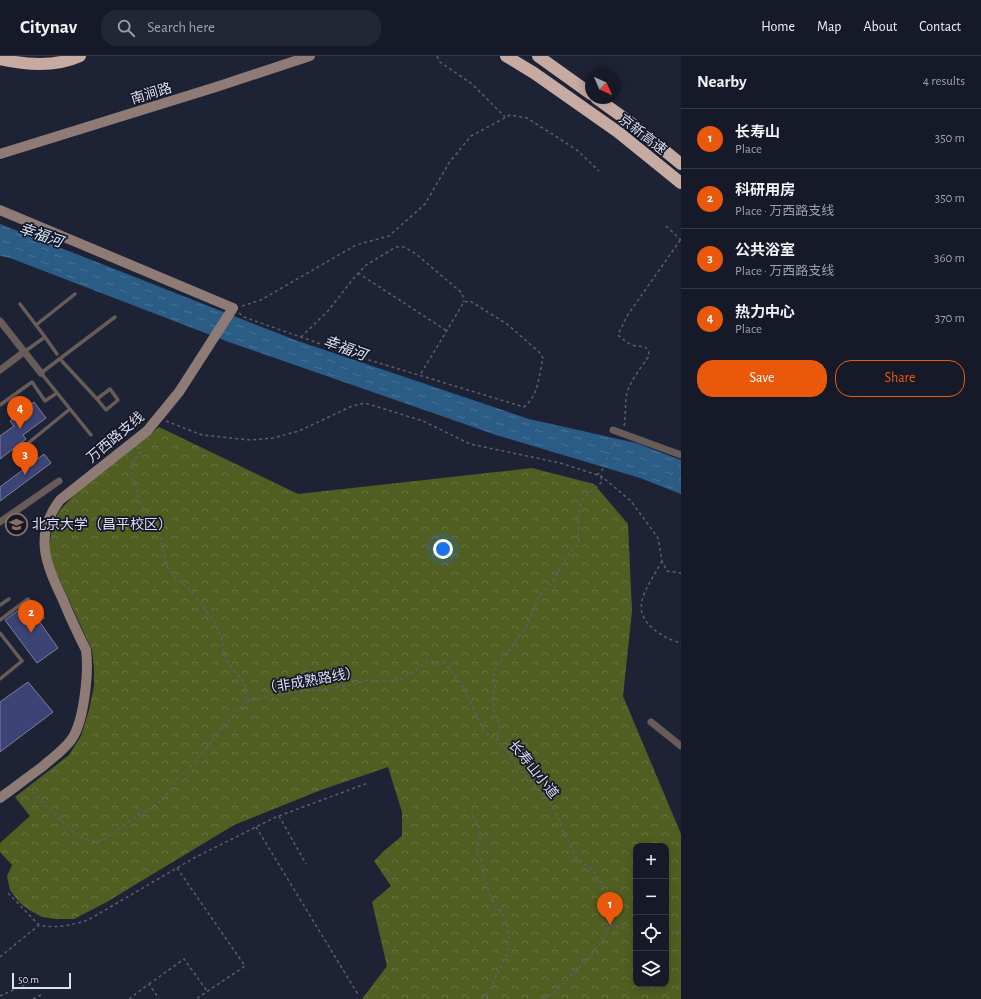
<!DOCTYPE html>
<meta charset="utf-8">
<style>
:root{--surface:#161a28;--page:#232734;--text:#f1f3f6;--muted:#9ea1a8;--line:#353845;--accent:#ea580c}
body{margin:0;font-family:"Alegreya Sans","Noto Sans SC",sans-serif;background:var(--page);color:var(--text)}
.controls{position:absolute;right:12px;bottom:12px;display:grid;overflow:hidden;border-radius:8px;box-shadow:0 2px 10px #0003}
.controls button{width:36px;height:36px;display:grid;place-items:center;padding:0;border:0;border-bottom:1px solid var(--line);background:var(--surface);color:var(--text);font:20px sans-serif}
.compass{position:absolute;left:585px;top:12px;width:36px;height:36px;border-radius:50%;background:var(--surface);box-shadow:0 2px 10px #0003;rotate:135deg}
.scale{position:absolute;left:12px;bottom:10px;width:59px;box-sizing:border-box;padding-left:4px;border:2px solid #dcdfec;border-top:0;font-size:11px;line-height:14px;white-space:nowrap;color:#dcdfec;-webkit-text-stroke:3px #15182b;paint-order:stroke}
.you{position:absolute;left:443px;top:493px;width:14px;height:14px;margin:-10px;border:3px solid #fff;border-radius:50%;background:#1a73e8;box-shadow:0 0 0 6px #1a73e833}
.badge{display:grid;place-items:center;width:26px;height:26px;border-radius:50%;background:var(--accent);color:#fff;font-size:13px;font-weight:700}
.pin{position:absolute;translate:-50% -33px;filter:drop-shadow(0 1px 2px #0008)}
.pin::after{content:'';position:absolute;top:21px;width:14px;height:12px;background:inherit;clip-path:polygon(0 0,100% 0,50% 100%)}
.list{margin:0;padding:0;list-style:none}
h2{display:flex;justify-content:space-between;align-items:center;height:52px;margin:0;padding:0 16px;font-size:17px}
h2 small{font-size:13px;font-weight:400;color:var(--muted)}
.list li{display:grid;grid-template-columns:26px 1fr auto;gap:12px;align-items:center;box-sizing:border-box;height:60px;padding:0 16px;border-top:1px solid var(--line)}
.list b{display:block;font-size:15px;white-space:nowrap}
.list p{margin:0;font-size:13px;white-space:nowrap;color:var(--muted)}
.list em{font-size:13px;font-style:normal;color:var(--muted)}
.actions{display:flex;gap:8px;padding:12px 16px}
.actions a{flex:1;padding:9px 0;border:1px solid var(--accent);border-radius:16px;text-align:center;font-size:14px;color:var(--accent)}
.actions .main{background:var(--accent);color:#fff}
.icon{flex:none;width:22px;height:22px;fill:none;stroke:currentColor;stroke-width:2;stroke-linecap:round;stroke-linejoin:round}
.map{position:relative;flex:none;width:681px;height:943px;overflow:hidden}
header{display:flex;align-items:center;gap:24px;box-sizing:border-box;height:56px;padding:0 20px;background:var(--surface);border-bottom:1px solid var(--line)}
header strong{font-size:19px}
nav{display:flex;gap:22px;margin-inline-start:auto;font-size:14px}
.search{width:280px;height:36px;background:var(--page);display:flex;align-items:center;gap:10px;box-sizing:border-box;padding:0 14px;border-radius:16px;color:var(--muted);font-size:15px}
main{display:flex}
aside{flex:1;background:var(--surface)}
.map>svg:first-child{display:block}
.forest{fill:url(#forest-crowns);fill-rule:evenodd}
.water{fill:url(#water-ripples)}
.building{fill:#3c4376;stroke:#7d8299}
.lines{fill:none;stroke-linecap:round;stroke-linejoin:round}
.path{stroke:#5c5f70;stroke-width:1.5;stroke-dasharray:3 3;stroke-linecap:butt}
.lane{stroke:#685c58;stroke-width:3.5}
.street{stroke:#685c58;stroke-width:7}
.secondary{stroke:#8e7b76;stroke-width:10}
.highway{stroke:#c7aaa2;stroke-width:12}
.labels{text-anchor:middle;stroke-width:3.5;stroke-linejoin:round;paint-order:stroke}
.street-label{font-size:14px;fill:#dcdfec;stroke:#15182b}
.poi-label{font-size:14px;fill:#dcdfec;stroke:#15182b;text-anchor:start}
.water-label{font-size:15px;font-style:italic;fill:#d8e5f3;stroke:#15182b}
</style>
<header>
<strong>Citynav</strong>
<div class="search"><svg class="icon" aria-label="search" viewBox="0 0 24 24"><circle cx="10" cy="10" r="6"/><path d="M15 15l6 6"/></svg>Search here</div>
<nav><a>Home</a><a>Map</a><a>About</a><a>Contact</a></nav>
</header>
<main>
<div class="map">
<svg width="681" height="943" viewBox="0 0 681 943">
<defs>
<pattern id="forest-crowns" width="20" height="18" patternUnits="userSpaceOnUse"><rect width="20" height="18" fill="#505e21"/><path d="M2 6a3 3 0 1 1 6 0M12 15a3 3 0 1 1 6 0" fill="none" stroke="#697541"/></pattern>
<pattern id="water-ripples" width="26" height="14" patternUnits="userSpaceOnUse"><rect width="26" height="14" fill="#2b5c86"/><path d="M2 4q2-2 4 0t4 0M15 11q2-2 4 0t4 0" fill="none" stroke="#497397"/></pattern>
</defs>
<rect width="100%" height="100%" fill="#1e2235"/>
<path class="forest" d="M 159,371 L 298,438 L 532,412 L 594,428 L 628,468 L 632,555 L 623,640 L 681,778 L 681,943 L 362,943 L 387,910 L 372,846 L 391,830 L 374,805 L 385,794 L 402,780 L 402,756 L 388,711 L 321,734 L 234,769 L 105,847 L 74,863 L 56,863 L 42,861 L 29,854 L 19,846 L 10,834 L 7,820 L 12,809 L 0,796 L 0,787 L 30,760 L 15,741 L 69,699 L 81,680 L 89,654 L 94,630 L 94,612 L 92,594 L 54,512 L 49,491 L 53,467 L 60,454 L 77,436 ZM 636,790 L 666,790 L 666,928 L 636,928 Z"/>
<polygon class="water" points="0,168 295,284 529,363 636,387 681,404 681,438 640,422 496,379 226,285 10,202 0,200"/>
<g class="building">
<polygon points="34,346 46,362 23,379 26,383 0,403 0,380 14,370 10,365"/>
<polygon points="44,398 51,407 0,445 0,431"/>
<polygon points="27,548 58,592 37,607 5,564"/>
<polygon points="28,626 53,656 0,696 0,646"/>
</g>
<g class="lines">
<g class="path">
<polyline points="437,0 440,6 472,28 505,61"/>
<polyline points="666,170 681,184"/>
<polyline points="358,217 447,275"/>
<polyline points="242,250 261,244 356,189 389,180 425,148 449,107 471,80 510,59 527,62 577,94 599,115"/>
<path d="M 239,257 L 244,261 L 346,297 L 524,351 C 539,339 539,319 543,302 L 539,296 L 507,268 L 470,245 L 464,246 L 420,319"/>
<polyline points="301,281 328,255 353,223 366,209 396,191 404,191 416,198 462,237 464,246"/>
<polyline points="166,365 202,379 250,384 273,382 299,375 352,350 365,347 423,365 470,388 560,407 601,420 631,445 658,482 662,505 667,515 681,517"/>
<path d="M 624,370 C 626,360 625,351 626,342 C 628,327 641,312 649,300 C 649,287 640,292 632,289 C 627,287 623,283 618,279 L 627,260 L 681,183"/>
<polyline points="597,419 603,413 615,383"/>
<path d="M 662,505 C 644,538 624,558 667,582 C 671,584 677,585 681,588"/>
<polyline points="247,645 278,638 301,636 352,629 367,624 378,626 403,623 425,607 434,605 445,607 463,630 484,675 497,684"/>
<polyline points="28,732 70,773 86,784 97,786 108,781 138,759 163,744 178,722 196,705 227,666 247,645 244,626 229,609 224,598 221,580 214,565 190,534 177,523 168,512 159,475 140,447 132,418 131,408 141,396 140,391"/>
<path d="M 472,759 C 483,776 482,778 476,797 L 482,806 L 485,824 L 491,842 L 507,865 L 509,879 L 507,898 L 485,943"/>
<polyline points="279,760 306,808"/>
<polyline points="256,771 359,940"/>
<polyline points="177,812 245,910 196,943"/>
<polyline points="8,837 39,869"/>
<polyline points="610,869 636,875"/>
<polyline points="666,875 681,877"/>
<path d="M 0,901 L 39,869 C 55,873 72,869 88,864 L 194,802 L 276,761 L 368,727"/>
<polyline points="149,928 184,903 207,935"/>
<polyline points="0,940 33,925"/>
<polyline points="33,943 41,939"/>
<polyline points="129,943 149,928 159,943"/>
<polyline points="543,943 555,936 590,901 604,881 610,869 610,854 603,829 593,814 577,803 564,777 558,761 549,745 523,717 510,699 497,684 500,669 494,655 493,642 495,629 493,615 527,570 539,540 551,528 571,495 579,488 578,463 580,450 583,443 602,426 601,420"/>
</g>
<g class="lane">
<polyline points="20,248 45,281 24,296"/>
<polyline points="36,269 75,238"/>
<polyline points="45,281 57,298"/>
<polyline points="60,303 97,343"/>
<polygon points="110,333 118,344 106,354 97,343"/>
<polyline points="0,349 32,326 45,345 57,337"/>
<polyline points="91,379 41,317 115,261"/>
<polyline points="16,397 70,353"/>
<polyline points="0,549 9,543"/>
<polyline points="0,564 28,543 43,562"/>
<polyline points="0,577 22,605 0,623"/>
</g>
<g class="street">
<polyline points="0,265 41,317"/>
<polyline points="0,314 24,296"/>
<polyline points="613,374 681,399"/>
<polyline points="0,466 59,425"/>
<polyline points="651,666 681,690"/>
</g>
<g class="secondary">
<polyline points="0,98 216,31 310,0"/>
<path d="M 0,154 L 233,252 L 179,336 L 147,375 L 60,444 C 33,479 46,508 63,544 C 70,561 78,578 86,594 C 89,616 84,667 71,684 C 63,695 52,702 42,711 C 28,721 14,732 0,742"/>
</g>
<g class="highway">
<polyline points="506,0 534,17 618,76 681,127"/>
<polyline points="538,0 591,38"/>
<path d="M 0,3 C 26,9 56,11 80,0"/>
<polyline points="596,42 631,67 681,108"/>
</g>
</g>
<defs>
<symbol id="university-ring" viewBox="-11 -11 22 22"><circle r="9.5" fill="#15182b" stroke="#8d6e63" stroke-width="1.5"/><path d="M0-5L7-2L0 1L-7-2ZM-4 1L0 2.5L4 1V4Q0 6-4 4Z" fill="#8d6e63"/></symbol>
</defs>
<g fill-rule="evenodd">
<use href="#university-ring" x="4" y="456" width="25" height="25"/>
</g>
<g class="labels">
<g class="street-label">
<text transform="translate(151 37) rotate(-17)" y="5">南涧路</text>
<text transform="translate(643 78) rotate(38)" y="5">京新高速</text>
<text transform="translate(115 381) rotate(-40)" y="5">万西路支线</text>
<text transform="translate(311 624) rotate(-10)" y="5">（非成熟路线）</text>
<text transform="translate(534 713) rotate(51)" y="5">长寿山小道</text>
</g>
<g class="poi-label">
<text x="32" y="473">北京大学（昌平校区）</text>
</g>
<g class="water-label">
<text transform="translate(41 179) rotate(19)" y="5">幸福河</text>
<text transform="translate(345 292) rotate(20)" y="5">幸福河</text>
</g>
</g>
</svg>
<div class="controls">
<button>+</button>
<button>−</button>
<button><svg class="icon" aria-label="locate" viewBox="0 0 24 24"><circle cx="12" cy="12" r="6"/><path d="M12 2v4M12 18v4M2 12h4M18 12h4"/></svg></button>
<button><svg class="icon" aria-label="layers" viewBox="0 0 24 24"><path d="M12 4l9 5-9 5-9-5zM3 14l9 5 9-5"/></svg></button>
</div>
<svg class="compass" viewBox="-18 -18 36 36"><path d="M0-13l5 13h-10z" fill="#e53935"/><path d="M0 13l5-13h-10z" fill="#9ea1a8"/></svg>
<div class="scale">50 m</div>
<div class="you"></div>
<div class="pin badge" style="left:610px;top:869px">1</div>
<div class="pin badge" style="left:31px;top:577px">2</div>
<div class="pin badge" style="left:25px;top:419px">3</div>
<div class="pin badge" style="left:20px;top:373px">4</div>
</div>
<aside>
<h2>Nearby<small>4 results</small></h2>
<ul class="list">
<li><span class="badge">1</span><div><b>长寿山</b><p>Place</p></div><em>350 m</em></li>
<li><span class="badge">2</span><div><b>科研用房</b><p>Place · 万西路支线</p></div><em>350 m</em></li>
<li><span class="badge">3</span><div><b>公共浴室</b><p>Place · 万西路支线</p></div><em>360 m</em></li>
<li><span class="badge">4</span><div><b>热力中心</b><p>Place</p></div><em>370 m</em></li>
</ul>
<div class="actions"><a class="main">Save</a><a>Share</a></div>
</aside>
</main>
